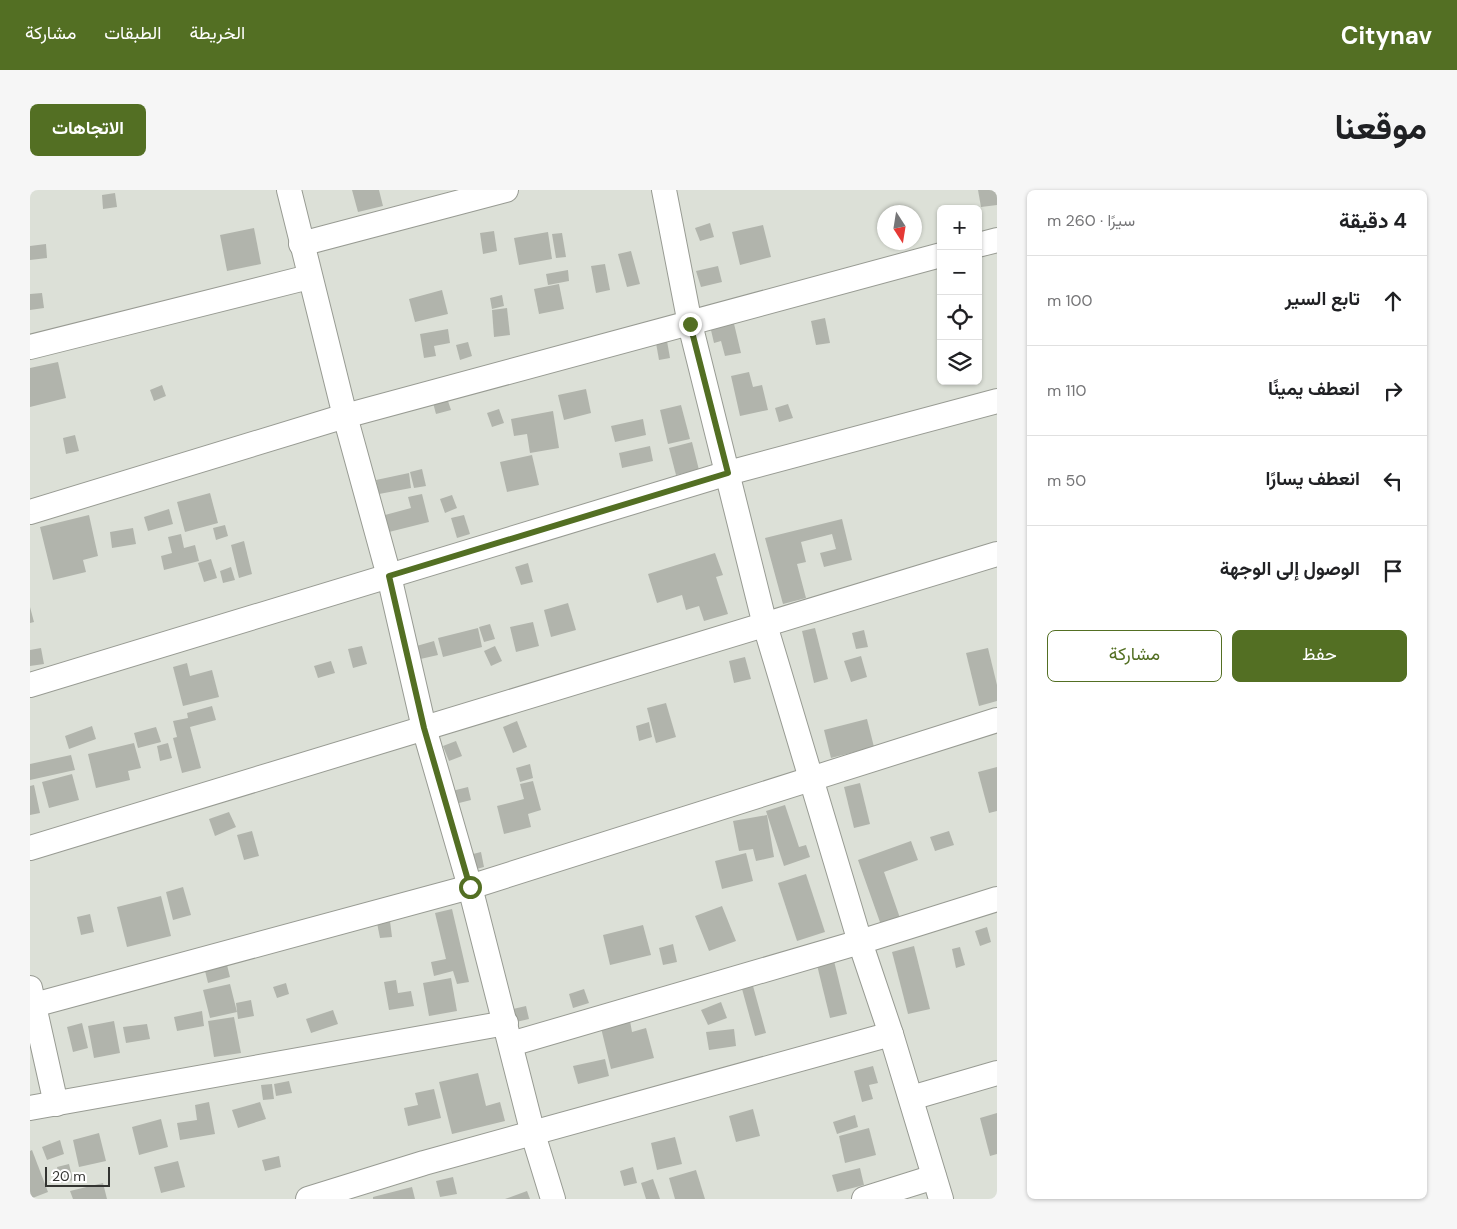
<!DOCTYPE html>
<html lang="ar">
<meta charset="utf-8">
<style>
:root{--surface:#fff;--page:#f6f6f6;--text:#202124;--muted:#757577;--line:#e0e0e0;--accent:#536f23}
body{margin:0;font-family:"DM Sans",Vazirmatn,sans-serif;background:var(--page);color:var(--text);direction:rtl}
.controls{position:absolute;right:15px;top:15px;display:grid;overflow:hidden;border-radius:8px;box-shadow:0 1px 4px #0004}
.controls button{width:45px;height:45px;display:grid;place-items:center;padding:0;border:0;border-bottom:1px solid var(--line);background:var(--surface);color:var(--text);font:25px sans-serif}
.compass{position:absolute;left:847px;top:15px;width:45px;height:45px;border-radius:50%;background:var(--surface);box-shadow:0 1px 4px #0004;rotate:168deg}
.scale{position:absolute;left:15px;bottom:12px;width:65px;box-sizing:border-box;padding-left:5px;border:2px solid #333431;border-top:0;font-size:14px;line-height:18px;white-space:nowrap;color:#333431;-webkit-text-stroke:4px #fff;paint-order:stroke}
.stop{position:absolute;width:15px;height:15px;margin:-11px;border:4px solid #536f23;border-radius:50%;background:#fff}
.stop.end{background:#536f23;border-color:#fff;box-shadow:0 1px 5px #0008}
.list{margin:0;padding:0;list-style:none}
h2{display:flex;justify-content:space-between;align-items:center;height:65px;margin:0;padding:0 20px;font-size:21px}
h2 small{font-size:16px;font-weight:400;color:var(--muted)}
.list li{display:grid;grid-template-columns:32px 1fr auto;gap:15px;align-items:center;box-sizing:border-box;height:90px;padding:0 20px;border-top:1px solid var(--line)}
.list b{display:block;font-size:19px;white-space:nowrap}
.list em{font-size:16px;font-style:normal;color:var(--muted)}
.actions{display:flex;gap:10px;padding:15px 20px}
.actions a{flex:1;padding:11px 0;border:1px solid var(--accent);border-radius:8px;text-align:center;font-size:18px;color:var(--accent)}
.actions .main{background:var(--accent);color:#fff}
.icon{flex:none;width:28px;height:28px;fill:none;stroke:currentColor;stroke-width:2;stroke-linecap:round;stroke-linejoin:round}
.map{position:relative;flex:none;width:967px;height:1009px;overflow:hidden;direction:ltr;border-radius:8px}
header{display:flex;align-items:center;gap:30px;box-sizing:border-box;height:70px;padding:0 25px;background:var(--accent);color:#fff}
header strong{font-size:24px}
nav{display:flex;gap:28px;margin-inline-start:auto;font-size:18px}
.intro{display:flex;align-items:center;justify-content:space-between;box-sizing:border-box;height:120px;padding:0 30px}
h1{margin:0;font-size:35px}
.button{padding:12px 22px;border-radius:8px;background:var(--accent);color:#fff;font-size:18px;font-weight:700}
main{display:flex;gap:30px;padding:0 30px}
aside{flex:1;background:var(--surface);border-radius:8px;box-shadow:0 1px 4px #0004}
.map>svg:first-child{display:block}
.building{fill:#b1b4ac}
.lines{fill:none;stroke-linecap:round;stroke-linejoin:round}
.minor-casing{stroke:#989b93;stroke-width:26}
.minor{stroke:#fff;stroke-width:24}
.route{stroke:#536f23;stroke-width:6}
</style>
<header>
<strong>Citynav</strong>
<nav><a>الخريطة</a><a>الطبقات</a><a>مشاركة</a></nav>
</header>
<div class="intro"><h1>موقعنا</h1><a class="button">الاتجاهات</a></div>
<main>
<aside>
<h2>4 دقيقة<small>سيرًا · 260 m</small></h2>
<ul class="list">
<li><svg class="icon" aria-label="ahead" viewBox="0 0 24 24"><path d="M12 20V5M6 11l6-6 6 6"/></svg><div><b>تابع السير</b></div><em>100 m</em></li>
<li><svg class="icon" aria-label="right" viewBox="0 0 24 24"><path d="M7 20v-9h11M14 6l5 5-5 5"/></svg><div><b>انعطف يمينًا</b></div><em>110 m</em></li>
<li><svg class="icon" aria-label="left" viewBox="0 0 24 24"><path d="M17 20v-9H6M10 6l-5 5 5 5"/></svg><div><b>انعطف يسارًا</b></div><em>50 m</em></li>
<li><svg class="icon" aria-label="arrive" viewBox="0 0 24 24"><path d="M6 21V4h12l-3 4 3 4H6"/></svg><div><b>الوصول إلى الوجهة</b></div></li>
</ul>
<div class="actions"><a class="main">حفظ</a><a>مشاركة</a></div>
</aside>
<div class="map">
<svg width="967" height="1009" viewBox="0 0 967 1009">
<rect width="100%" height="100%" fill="#dce0d7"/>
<g class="building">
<polygon points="322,0 349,0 353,16 328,22"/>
<polygon points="948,0 967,0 967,15 951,17"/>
<polygon points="85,3 87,17 73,19 72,5"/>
<polygon points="680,33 684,47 670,51 665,38"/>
<polygon points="733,35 741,67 710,75 702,42"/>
<polygon points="224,38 231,74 197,81 190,45"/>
<polygon points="464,41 467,61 453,64 450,43"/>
<polygon points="518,42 522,69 489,75 484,48"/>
<polygon points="532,43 536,67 526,68 522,44"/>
<polygon points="16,54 17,68 0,70 0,56"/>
<polygon points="601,61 610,94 597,97 588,64"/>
<polygon points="575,74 580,100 566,103 561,76"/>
<polygon points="688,76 692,92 671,97 666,81"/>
<polygon points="538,80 539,91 518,95 516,84"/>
<polygon points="529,94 534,119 509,124 504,99"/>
<polygon points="412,100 418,124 385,132 379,109"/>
<polygon points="12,103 14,118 0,120 0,104"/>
<polygon points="472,105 474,116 462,119 460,108"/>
<polygon points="700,117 711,163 695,166 691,151 684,153 677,123"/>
<polygon points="477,118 480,145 464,147 462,120"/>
<polygon points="795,128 800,153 786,155 781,131"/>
<polygon points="418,139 420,153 404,156 406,166 394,168 390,144"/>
<polygon points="637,151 640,168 629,170 626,153"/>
<polygon points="438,152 442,166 430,170 426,155"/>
<polygon points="28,172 36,208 0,217 0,178"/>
<polygon points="719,182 723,197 732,195 738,220 710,226 701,186"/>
<polygon points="132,195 136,206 124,211 120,200"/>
<polygon points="556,199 561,223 534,230 528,205"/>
<polygon points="416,205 421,220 406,224 402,209"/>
<polygon points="758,214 763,228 749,232 745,218"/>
<polygon points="651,215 660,249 638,254 630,220"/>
<polygon points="469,219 474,233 462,237 457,223"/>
<polygon points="523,221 529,258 500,263 497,244 484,246 481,229"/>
<polygon points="613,229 616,245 585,252 581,236"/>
<polygon points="45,245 49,261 36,264 33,248"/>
<polygon points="662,252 669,280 646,285 639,258"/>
<polygon points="620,256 623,271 592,278 589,263"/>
<polygon points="502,265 509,295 477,302 470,272"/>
<polygon points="392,279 396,296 384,298 380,282"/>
<polygon points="379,283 381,298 349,304 346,290"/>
<polygon points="180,303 188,333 155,342 147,312"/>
<polygon points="392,304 399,332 359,342 355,325 381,318 378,307"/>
<polygon points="422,305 427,318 415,323 410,309"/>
<polygon points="139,319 143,334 118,341 114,327"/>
<polygon points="59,325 68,366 53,370 56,382 23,390 10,337"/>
<polygon points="434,325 440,344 427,348 421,328"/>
<polygon points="812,329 822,370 794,377 790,363 806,359 802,344 771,352 776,372 767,374 776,408 753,414 735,348"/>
<polygon points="195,335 198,346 186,350 183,338"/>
<polygon points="103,338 106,354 82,358 80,342"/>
<polygon points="151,344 154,358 165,355 169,371 134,380 131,366 142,363 138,347"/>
<polygon points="214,351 222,384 209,388 201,355"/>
<polygon points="685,363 693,385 686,387 698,424 674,431 669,416 656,420 652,405 627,413 618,384"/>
<polygon points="181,369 187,388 174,392 168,373"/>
<polygon points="498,373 503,392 491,395 485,377"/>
<polygon points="201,377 205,390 193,393 190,381"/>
<polygon points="538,413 546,440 521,447 514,420"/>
<polygon points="0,417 4,432 0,433"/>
<polygon points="503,432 509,456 486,462 480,437"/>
<polygon points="460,434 465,449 454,452 449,437"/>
<polygon points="448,438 452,457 413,467 408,448"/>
<polygon points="785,438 798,489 784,493 772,441"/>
<polygon points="834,440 838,457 826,459 822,443"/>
<polygon points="404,451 408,465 386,470 383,457"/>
<polygon points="332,456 337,474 323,478 318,459"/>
<polygon points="465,456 472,471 461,476 454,461"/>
<polygon points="11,458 14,474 0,476 0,460"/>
<polygon points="958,458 967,495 967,511 949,516 936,463"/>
<polygon points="831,466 837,487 821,492 814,471"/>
<polygon points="715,467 721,489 704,493 699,471"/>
<polygon points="301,471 305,483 288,488 284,476"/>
<polygon points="157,473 160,486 182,480 189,507 153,516 143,477"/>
<polygon points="636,513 646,547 626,553 617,518"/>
<polygon points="182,516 186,530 160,537 171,578 152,583 143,548 147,547 143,531 158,528 157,523"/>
<polygon points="837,529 844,557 801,568 794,540"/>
<polygon points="487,531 497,557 483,563 473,537"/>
<polygon points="619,532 622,547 609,551 606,536"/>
<polygon points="62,536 66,549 39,559 35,546"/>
<polygon points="126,537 131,552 108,558 104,543"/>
<polygon points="426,551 432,566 419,571 413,556"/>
<polygon points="104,553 111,578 98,581 100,590 66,598 58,564"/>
<polygon points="138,553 142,568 130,571 127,556"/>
<polygon points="41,565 45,580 0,590 0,574"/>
<polygon points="500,574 503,588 490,592 486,578"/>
<polygon points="967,577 967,621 959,623 948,582"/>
<polygon points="42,584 49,610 19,618 12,592"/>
<polygon points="503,591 511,620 498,624 501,637 474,644 467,616 494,609 490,594"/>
<polygon points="830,593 840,634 824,638 814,597"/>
<polygon points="4,595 10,623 0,625 0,596"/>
<polygon points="438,597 441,610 425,614 422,601"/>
<polygon points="755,615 769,657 776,655 780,667 754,676 736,621"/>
<polygon points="199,622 206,637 185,646 179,629"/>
<polygon points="737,625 744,667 726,671 723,659 709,661 703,631"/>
<polygon points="222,641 229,666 214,670 207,645"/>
<polygon points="919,641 924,655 905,661 900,647"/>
<polygon points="881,651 888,670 854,682 870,728 851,735 828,670"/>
<polygon points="451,662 454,677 439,681 435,666"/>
<polygon points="716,663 723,691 692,699 685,671"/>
<polygon points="776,684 795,742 767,751 748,693"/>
<polygon points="153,697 161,725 143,730 136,702"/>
<polygon points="131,706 141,746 97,757 87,717"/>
<polygon points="692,716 706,751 679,761 665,726"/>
<polygon points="422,719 439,792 427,794 423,781 404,786 401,772 416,769 405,723"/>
<polygon points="60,724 64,742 51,745 47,727"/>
<polygon points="360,731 362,747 350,748 347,733"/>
<polygon points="613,735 621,765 580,775 573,745"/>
<polygon points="957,737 961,752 950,756 945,741"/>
<polygon points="643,754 647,772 633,775 629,758"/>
<polygon points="884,756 900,819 878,824 862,762"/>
<polygon points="930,757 935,775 926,778 922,759"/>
<polygon points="804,771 817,824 800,828 787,775"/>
<polygon points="197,775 200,787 178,793 175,781"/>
<polygon points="421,788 427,821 399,826 393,793"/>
<polygon points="366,790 368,803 381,801 384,816 359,820 354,792"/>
<polygon points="256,793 259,804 247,808 243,797"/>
<polygon points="200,794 207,822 180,828 173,800"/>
<polygon points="723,796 736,843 725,846 712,799"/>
<polygon points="554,799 559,813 543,818 539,804"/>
<polygon points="221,810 224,826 208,829 206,813"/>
<polygon points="691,812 697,828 678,835 671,820"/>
<polygon points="496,816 499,829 486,832 483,819"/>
<polygon points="303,820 308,834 281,843 276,829"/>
<polygon points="172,821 174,836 147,841 144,827"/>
<polygon points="204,827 211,863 184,867 178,831"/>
<polygon points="84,831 90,863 64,868 58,836"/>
<polygon points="600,831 602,842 616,838 624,868 581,879 571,838"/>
<polygon points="52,833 58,858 43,862 37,837"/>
<polygon points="117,834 120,849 96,853 93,837"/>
<polygon points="704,839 706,856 679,860 676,842"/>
<polygon points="575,869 579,886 548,894 543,876"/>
<polygon points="843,876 848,893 839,895 843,909 832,912 824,881"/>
<polygon points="448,883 456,916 470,912 475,931 422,944 409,892"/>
<polygon points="259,891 262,903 246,906 244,894"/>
<polygon points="242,894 244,909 233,910 231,895"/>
<polygon points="404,899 411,928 378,936 374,918 388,915 385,903"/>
<polygon points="179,912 185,944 150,950 147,933 167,930 165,915"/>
<polygon points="230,912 236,929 208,938 202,920"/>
<polygon points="723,919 730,946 706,952 699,926"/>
<polygon points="967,923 967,964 960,966 950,928"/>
<polygon points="825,925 828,937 807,944 803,932"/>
<polygon points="131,929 138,957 109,965 102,937"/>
<polygon points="839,938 846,965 815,973 809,946"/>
<polygon points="69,943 76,971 49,977 43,950"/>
<polygon points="645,947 652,974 627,980 621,953"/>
<polygon points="30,950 34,964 17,970 12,957"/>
<polygon points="2,960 18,1002 0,1009 0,961"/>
<polygon points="249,966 251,977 235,981 232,970"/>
<polygon points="148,971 155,997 131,1003 124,977"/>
<polygon points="39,974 43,990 31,993 27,977"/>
<polygon points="603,977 607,993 594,996 590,981"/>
<polygon points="830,978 834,995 807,1002 802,985"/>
<polygon points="666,980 675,1009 645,1009 639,988"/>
<polygon points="423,987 427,1004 410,1007 406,991"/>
<polygon points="623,989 630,1009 616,1009 611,993"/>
<polygon points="73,993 77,1009 43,1009 40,1001"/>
<polygon points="382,997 385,1009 343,1009 343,1007"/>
<polygon points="497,1001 500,1009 475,1009"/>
</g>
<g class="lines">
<defs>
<g id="minor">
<polyline points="259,0 315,226 359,386 394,538 440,697 503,944 523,1009"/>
<polyline points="634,0 660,134 735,435 830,752 861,844 911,1009"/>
<polyline points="271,54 476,0"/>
<polyline points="948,55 967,50"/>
<polyline points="0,157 279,87"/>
<polyline points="0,322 315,226 911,65"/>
<polyline points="0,495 698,283 967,211"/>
<polyline points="0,658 967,364"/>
<polyline points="0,798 26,914"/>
<polyline points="4,815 440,697 967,530"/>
<polyline points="481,854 830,752 967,709"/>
<polyline points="881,908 967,883"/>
<polyline points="0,918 476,833"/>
<polyline points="278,1009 394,973 861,844"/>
<polyline points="834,1009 904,987"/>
</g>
</defs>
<use href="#minor" class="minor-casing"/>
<use href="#minor" class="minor"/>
</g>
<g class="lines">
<polyline class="route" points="440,697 394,538 359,386 698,283 660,134"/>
</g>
</svg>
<div class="controls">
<button>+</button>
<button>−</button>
<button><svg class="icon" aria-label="locate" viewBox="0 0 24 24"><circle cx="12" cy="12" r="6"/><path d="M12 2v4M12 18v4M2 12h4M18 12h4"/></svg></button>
<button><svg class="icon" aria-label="layers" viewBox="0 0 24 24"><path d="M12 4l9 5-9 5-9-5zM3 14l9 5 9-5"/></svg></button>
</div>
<svg class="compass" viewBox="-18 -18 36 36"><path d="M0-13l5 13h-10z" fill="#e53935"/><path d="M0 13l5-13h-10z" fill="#757577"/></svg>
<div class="scale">20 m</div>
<div class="stop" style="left:440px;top:697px"></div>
<div class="stop end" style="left:660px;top:134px"></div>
</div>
</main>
